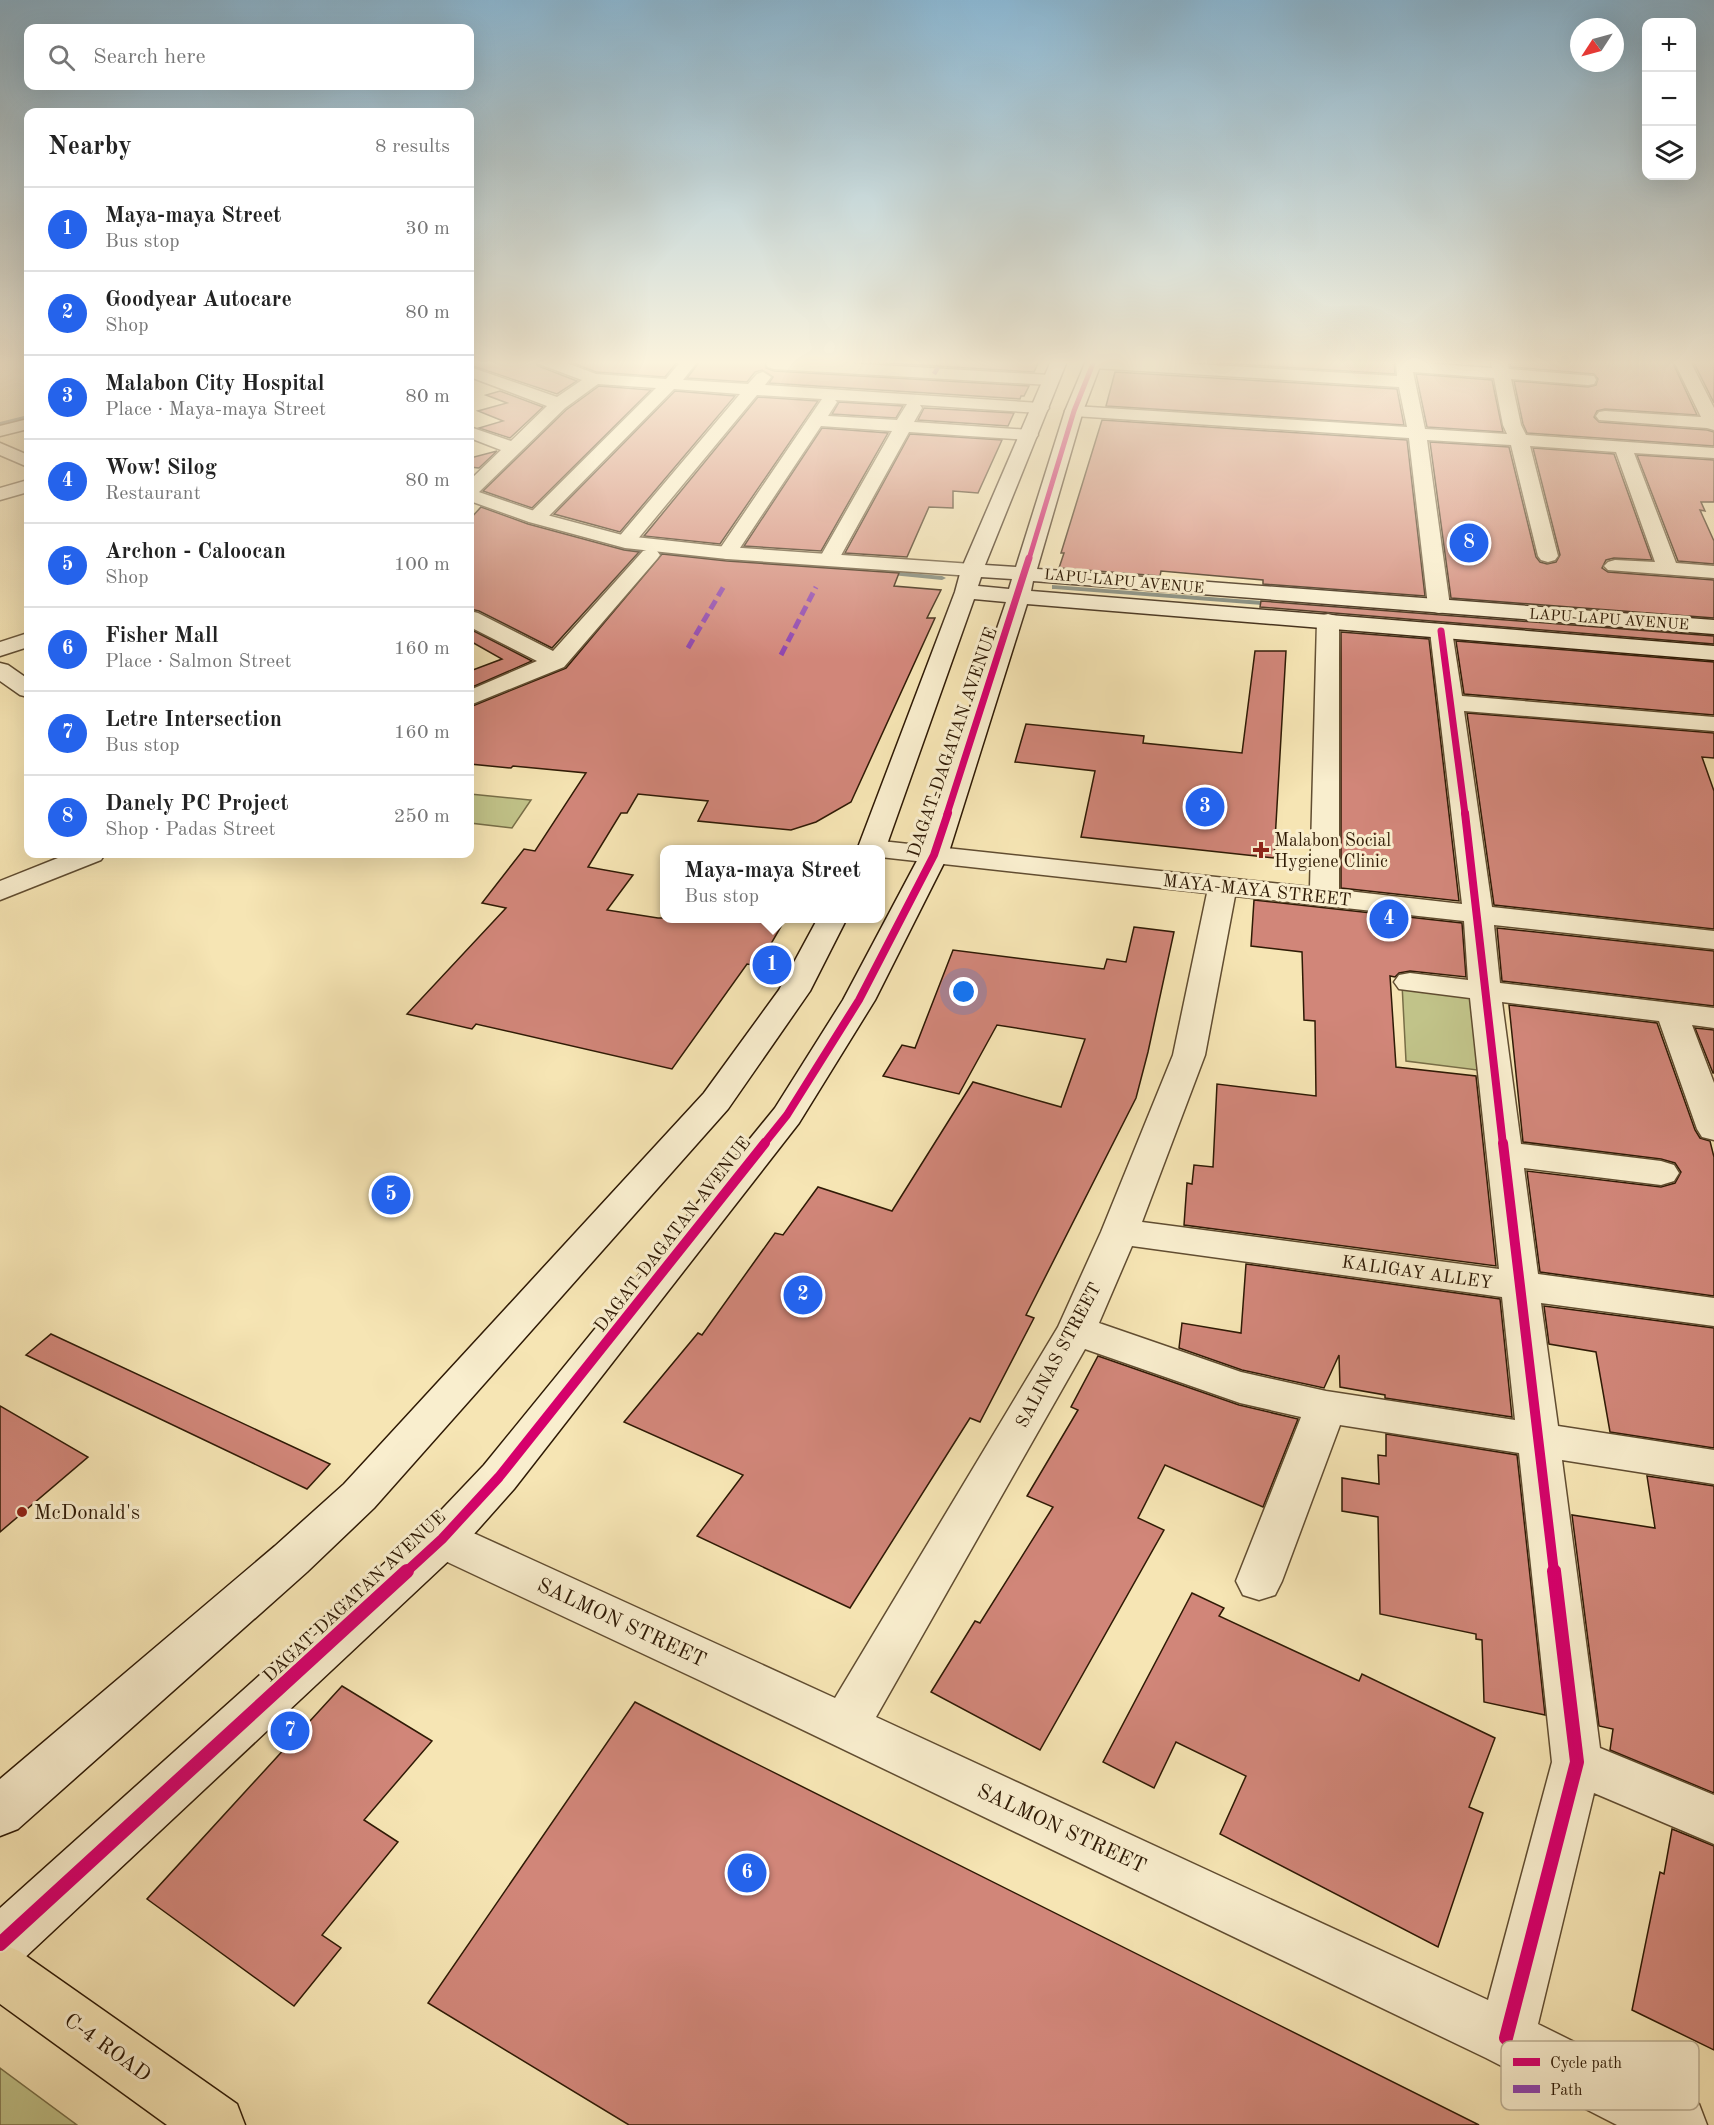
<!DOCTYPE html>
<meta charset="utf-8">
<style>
:root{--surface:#fff;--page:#f2f2f2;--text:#222;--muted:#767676;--line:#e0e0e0;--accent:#2563eb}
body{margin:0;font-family:"Old Standard TT",serif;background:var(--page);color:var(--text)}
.controls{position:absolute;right:18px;top:18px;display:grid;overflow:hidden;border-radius:12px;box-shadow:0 6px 24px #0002}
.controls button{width:54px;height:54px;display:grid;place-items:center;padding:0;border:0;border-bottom:2px solid var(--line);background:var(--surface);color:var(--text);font:30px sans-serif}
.compass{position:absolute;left:1570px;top:18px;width:54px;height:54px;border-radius:50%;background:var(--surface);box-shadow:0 6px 24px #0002;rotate:234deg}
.you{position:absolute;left:964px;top:992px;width:21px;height:21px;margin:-15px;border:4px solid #fff;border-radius:50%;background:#1a73e8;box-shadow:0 0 0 9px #1a73e833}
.badge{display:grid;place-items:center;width:39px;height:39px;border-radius:50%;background:var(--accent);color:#fff;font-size:20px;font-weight:700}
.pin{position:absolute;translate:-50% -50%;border:3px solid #fff;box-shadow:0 2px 6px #0006}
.popup{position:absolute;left:660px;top:845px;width:225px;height:78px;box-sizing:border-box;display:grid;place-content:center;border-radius:12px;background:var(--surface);filter:drop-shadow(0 2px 4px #0005);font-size:20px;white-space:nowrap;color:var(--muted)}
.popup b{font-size:22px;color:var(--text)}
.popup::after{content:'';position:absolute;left:50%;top:100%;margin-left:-12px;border:12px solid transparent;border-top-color:var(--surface)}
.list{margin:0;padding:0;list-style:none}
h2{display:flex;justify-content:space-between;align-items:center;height:78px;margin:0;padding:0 24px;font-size:26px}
h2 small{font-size:20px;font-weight:400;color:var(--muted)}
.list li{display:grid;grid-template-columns:39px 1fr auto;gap:18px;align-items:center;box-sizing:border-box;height:84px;padding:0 24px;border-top:2px solid var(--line)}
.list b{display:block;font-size:22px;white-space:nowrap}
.list p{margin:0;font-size:20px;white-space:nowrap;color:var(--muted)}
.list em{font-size:20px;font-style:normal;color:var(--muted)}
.icon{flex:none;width:33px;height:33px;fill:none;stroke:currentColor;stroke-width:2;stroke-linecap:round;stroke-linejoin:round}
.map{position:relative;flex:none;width:1714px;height:2125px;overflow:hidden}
.search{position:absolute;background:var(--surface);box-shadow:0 6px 24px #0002;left:24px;top:24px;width:450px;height:66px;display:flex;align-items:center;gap:15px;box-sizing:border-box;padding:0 21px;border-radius:12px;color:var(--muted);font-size:22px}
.panel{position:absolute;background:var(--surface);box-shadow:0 6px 24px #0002;left:24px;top:108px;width:450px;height:750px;border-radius:12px}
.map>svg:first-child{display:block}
.green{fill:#c1c389;stroke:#786e47;stroke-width:1.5}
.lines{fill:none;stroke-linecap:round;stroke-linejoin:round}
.stream{fill:#737c70;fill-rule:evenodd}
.building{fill:#d18679;stroke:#2f1a05;stroke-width:1.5}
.minor-casing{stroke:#614d31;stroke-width:3}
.tertiary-casing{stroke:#614d31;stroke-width:3}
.secondary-casing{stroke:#2f1a05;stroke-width:3}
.trunk-casing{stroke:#2f1a05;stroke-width:3}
.minor{fill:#f9eece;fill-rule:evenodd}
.tertiary{fill:#f9eece;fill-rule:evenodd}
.secondary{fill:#f9eece;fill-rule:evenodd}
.trunk{fill:#f6e5b4;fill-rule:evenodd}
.quiet-far1{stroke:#8e44ad;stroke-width:4.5;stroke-dasharray:8 4.5;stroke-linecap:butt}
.quiet{stroke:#8e44ad;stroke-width:5;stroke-dasharray:10 5;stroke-linecap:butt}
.cycleway-far4-casing{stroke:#f9eece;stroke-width:8}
.cycleway-far3-casing{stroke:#f9eece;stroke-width:10}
.cycleway-far2-casing{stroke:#f9eece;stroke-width:12}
.cycleway-far1-casing{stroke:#f9eece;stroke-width:14}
.cycleway-casing{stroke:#f9eece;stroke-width:18}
.cycleway-far4{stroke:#d6006c;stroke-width:5}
.cycleway-far3{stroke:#d6006c;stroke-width:7}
.cycleway-far2{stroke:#d6006c;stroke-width:8}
.cycleway-far1{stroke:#d6006c;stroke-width:10}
.cycleway{stroke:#d6006c;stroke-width:14}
.poi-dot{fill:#8f2418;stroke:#f9eece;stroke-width:2}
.labels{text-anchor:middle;stroke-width:6;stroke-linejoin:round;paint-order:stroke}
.far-street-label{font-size:15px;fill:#2f1a05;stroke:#f9eece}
.street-label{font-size:18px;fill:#2f1a05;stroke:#f9eece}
.poi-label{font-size:18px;fill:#2f1a05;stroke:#f9eece;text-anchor:start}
.near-poi-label{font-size:21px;fill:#2f1a05;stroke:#f9eece;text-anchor:start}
.near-street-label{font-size:21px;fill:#2f1a05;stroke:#f9eece}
.key{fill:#f9eece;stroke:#bcae92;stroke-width:1.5}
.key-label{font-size:16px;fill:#2f1a05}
</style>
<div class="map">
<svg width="1714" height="2125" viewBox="0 0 1714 2125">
<rect width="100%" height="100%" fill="#f6e5b4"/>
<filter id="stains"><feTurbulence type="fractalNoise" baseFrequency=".00333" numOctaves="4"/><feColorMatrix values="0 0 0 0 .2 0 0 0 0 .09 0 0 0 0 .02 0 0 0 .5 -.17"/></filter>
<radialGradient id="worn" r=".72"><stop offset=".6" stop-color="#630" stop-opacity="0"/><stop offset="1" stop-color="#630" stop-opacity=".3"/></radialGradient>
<g class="green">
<polygon points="470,794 530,800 531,800 512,828 470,823"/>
<polygon points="1402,984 1476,993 1485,1071 1406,1061"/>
<polygon points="0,2068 77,2125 0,2125"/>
</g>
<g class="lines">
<g class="stream">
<polygon points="28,415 28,419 0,426 0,422"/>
<polygon points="604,546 862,569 866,571 862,573 607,550 604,550"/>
<polygon points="879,570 942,576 946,578 942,580 882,574 879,574"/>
<polygon points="1052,585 1275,602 1279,604 1275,606 1055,589 1052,589"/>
</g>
</g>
<g class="building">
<polygon points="470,361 535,361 538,366 577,381 557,394 470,365"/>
<polygon points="568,361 678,361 665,377 596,372"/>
<polygon points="700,361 765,361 766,368 774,371 1029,386 1024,396 1021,396 1020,399 769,383 773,377 762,370 755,372 747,382 687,378"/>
<polygon points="854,361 1039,361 1034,372"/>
<polygon points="1186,361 1394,361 1395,374"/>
<polygon points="1509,361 1672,361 1697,415 1605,409 1597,411 1594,417 1599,422 1707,430 1714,432 1714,446 1527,433 1523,424 1514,381 1588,387 1596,385 1598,379 1594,374 1511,367"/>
<polygon points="1693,361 1714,361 1714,403"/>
<polygon points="1115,372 1397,389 1404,425 1106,406"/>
<polygon points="1416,374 1492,380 1503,432 1427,427"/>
<polygon points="599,386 651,390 532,508 483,491 566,410"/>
<polygon points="500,391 543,407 510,438 479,428 503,421 478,411 507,403 486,395"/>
<polygon points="675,391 735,396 620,532 554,514"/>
<polygon points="758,397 818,401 720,544 644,536"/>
<polygon points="839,402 903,406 896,418 832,414"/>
<polygon points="924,408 1014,413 1008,426 918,420"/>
<polygon points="1102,420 1407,440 1425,596 1263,584 1263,580 1161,571 1160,576 1059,568 1064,553 1061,553"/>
<polygon points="822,428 888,433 821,551 744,546"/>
<polygon points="910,434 1002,440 978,493 953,491 953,508 929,507 907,557 845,553"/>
<polygon points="1430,442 1509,447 1536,557 1540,562 1547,564 1556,562 1560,555 1533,448 1614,454 1652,560 1614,558 1606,560 1602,568 1608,572 1714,580 1714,618 1451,598"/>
<polygon points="497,451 479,468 470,467 470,458"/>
<polygon points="1637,455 1714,460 1714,502 1701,502 1705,511 1700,510 1714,541 1714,564 1678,561"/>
<polygon points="481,507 528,524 624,550 639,552 552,648 479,611 470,609 470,519"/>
<polygon points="662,554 727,561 899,573 894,586 941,590 927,618 935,618 851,802 816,822 791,830 698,821 708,801 638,794 627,813 621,813 588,867 633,875 607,910 658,918 786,918 758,966 747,964 672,1069 476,1024 472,1029 407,1014 506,908 482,903 524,849 535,851 586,773 513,766 511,768 470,764 470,707 566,668"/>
<polygon points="1261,601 1714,636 1714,644 1260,607"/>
<polygon points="470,629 532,661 470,688 470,671 502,659 470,641"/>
<polygon points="1341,632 1429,639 1459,901 1341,888"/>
<polygon points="1456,641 1714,662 1714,715 1464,694"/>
<polygon points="1255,651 1286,651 1274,858 1081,837 1095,771 1015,762 1026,724 1144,736 1143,743 1242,753"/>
<polygon points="1467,713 1714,733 1714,758 1702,757 1714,791 1714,929 1494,905"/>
<polygon points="1254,900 1462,923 1466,977 1410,971 1399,973 1395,977 1390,976 1396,1067 1476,1076 1496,1266 1184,1225 1187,1183 1192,1184 1194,1165 1213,1167 1217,1084 1316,1096 1315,1021 1304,1020 1302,952 1251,946"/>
<polygon points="1134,927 1174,932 1148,1052 1136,1098 1026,1315 1034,1318 980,1422 970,1418 850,1608 697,1536 743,1475 624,1422 698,1333 702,1335 775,1233 783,1235 818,1187 892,1211 973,1082 1061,1107 1085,1039 997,1025 959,1094 883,1076 902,1045 915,1048 953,950 1104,969 1107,959 1126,962"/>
<polygon points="1497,928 1714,951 1714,1006 1502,981"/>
<polygon points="1509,1005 1657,1023 1695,1130 1700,1138 1710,1141 1714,1157 1714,1296 1540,1272 1527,1171 1661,1187 1675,1183 1681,1172 1675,1163 1661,1159 1523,1142"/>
<polygon points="1695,1028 1714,1030 1714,1073 1713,1073"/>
<polygon points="1246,1264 1500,1299 1512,1417 1385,1398 1385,1395 1340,1387 1339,1355 1324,1388 1242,1370 1179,1348 1182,1323 1241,1333"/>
<polygon points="1544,1306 1714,1328 1714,1448 1610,1432 1596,1352 1549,1344"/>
<polygon points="51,1334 330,1464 307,1489 26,1355"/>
<polygon points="1098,1356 1239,1405 1298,1419 1263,1507 1165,1465 1138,1518 1164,1530 1040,1750 931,1692 975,1621 980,1623 1053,1507 1027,1496 1078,1410 1071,1407"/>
<polygon points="0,1406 88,1457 0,1532"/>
<polygon points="1386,1434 1517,1455 1545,1715 1484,1702 1482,1640 1476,1639 1476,1634 1380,1614 1378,1517 1342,1511 1342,1478 1379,1484 1378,1455 1386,1456"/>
<polygon points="1647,1476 1714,1486 1714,1793 1610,1750 1613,1729 1599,1726 1572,1515 1655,1528"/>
<polygon points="1192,1593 1224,1608 1219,1616 1359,1681 1362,1674 1495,1738 1469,1807 1483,1813 1438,1947 1220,1834 1246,1776 1176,1742 1154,1788 1103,1762"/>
<polygon points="342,1686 432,1741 364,1820 398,1842 322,1935 341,1948 294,2006 147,1899"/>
<polygon points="635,1702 715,1743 1479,2125 629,2125 428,2003"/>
<polygon points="1672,1829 1714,1846 1714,2050 1632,2010 1660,1872 1664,1874"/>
</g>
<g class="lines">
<defs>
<g id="minor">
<path d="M 537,361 L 561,361 L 596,374 L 666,379 L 681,361 L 698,361 L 683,380 L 748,384 L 757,374 L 763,372 L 771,377 L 765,385 L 1040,403 L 1046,404 L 1049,408 L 1046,412 L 1040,413 L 920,405 L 922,408 L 914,422 L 1029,430 L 1035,431 L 1038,435 L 1035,439 L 1029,440 L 909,432 L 839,559 L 836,563 L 829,565 L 822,563 L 819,559 L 892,431 L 821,426 L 734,557 L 727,559 L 720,557 L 717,553 L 822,399 L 757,395 L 632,546 L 618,546 L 615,542 L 618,538 L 740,394 L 674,389 L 543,522 L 529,522 L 526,518 L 529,514 L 656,388 L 598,384 L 565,408 L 477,494 L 470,496 L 470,480 L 501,450 L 470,438 L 470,427 L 511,441 L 547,406 L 470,377 L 470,367 L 557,397 L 582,380 L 539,364 ZM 835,400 L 907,404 L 897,420 L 828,416 L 837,402 Z"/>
<polygon points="768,361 811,361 1050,375 1058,380 1050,385 774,369 768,367 766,364"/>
<path d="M 1086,361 L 1144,361 L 1397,376 L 1396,361 L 1492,368 L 1491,361 L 1507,361 L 1509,369 L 1594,376 L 1596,380 L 1594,384 L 1588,385 L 1511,379 L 1521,425 L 1526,435 L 1714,448 L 1714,458 L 1634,453 L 1676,563 L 1714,566 L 1714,578 L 1608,570 L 1604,566 L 1608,562 L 1615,560 L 1655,562 L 1616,452 L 1530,446 L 1558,556 L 1555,560 L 1548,562 L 1541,560 L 1538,556 L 1511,445 L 1427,440 L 1450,606 L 1447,611 L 1439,613 L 1431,611 L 1428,606 L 1409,438 L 1074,416 L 1068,415 L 1065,411 L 1068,407 L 1074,406 L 1407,427 L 1399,387 L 1093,368 L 1087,366 ZM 1413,372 L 1494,378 L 1503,425 L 1507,434 L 1425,429 Z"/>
<polygon points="1674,361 1690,361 1714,408 1714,430 1707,428 1599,420 1596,416 1599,412 1605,411 1701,417"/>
<polygon points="0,443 28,455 28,467 0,455"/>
<polygon points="28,480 28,492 0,500 0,488"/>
<polygon points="650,549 657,551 660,555 657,559 564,667 470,705 470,690 537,661 470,627 470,611 478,613 553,651 643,551"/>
<path d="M 1328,614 L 1336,616 L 1339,621 L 1339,890 L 1462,904 L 1430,631 L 1433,626 L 1441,624 L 1449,626 L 1452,631 L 1462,696 L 1714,717 L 1714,731 L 1464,711 L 1492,907 L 1714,931 L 1714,949 L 1494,925 L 1500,983 L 1714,1008 L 1714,1028 L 1692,1025 L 1714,1083 L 1714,1140 L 1702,1137 L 1697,1129 L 1659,1021 L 1502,1002 L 1521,1144 L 1661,1161 L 1674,1165 L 1679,1173 L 1674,1181 L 1661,1185 L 1524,1168 L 1538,1274 L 1714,1298 L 1714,1326 L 1541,1303 L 1558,1426 L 1714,1450 L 1714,1484 L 1562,1460 L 1600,1748 L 1714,1795 L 1714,1844 L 1594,1793 L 1538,2024 L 1699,2104 L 1707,2125 L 1617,2125 L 1486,2058 L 701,1681 L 426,1552 L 420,1539 L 426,1526 L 442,1521 L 458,1526 L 835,1698 L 1058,1327 L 1101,1232 L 1173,1055 L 1207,893 L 880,857 L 880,850 L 858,848 L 862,842 L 872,840 L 1310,887 L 1317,621 L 1320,616 ZM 1235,896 L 1464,921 L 1468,980 L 1410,973 L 1399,975 L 1394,982 L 1399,989 L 1470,998 L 1499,1269 L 1142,1222 L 1205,1055 ZM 1132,1246 L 1502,1297 L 1515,1420 L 1326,1391 L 1241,1372 L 1099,1323 ZM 1085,1349 L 1240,1403 L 1301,1417 L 1236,1581 L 1243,1595 L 1259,1600 L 1275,1595 L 1282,1581 L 1340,1425 L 1519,1453 L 1552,1762 L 1488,2000 L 876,1717 Z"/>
<polygon points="28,633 28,647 0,656 0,642"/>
<polygon points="0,663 8,665 28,679 28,697 20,695 0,681"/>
<polygon points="68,854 105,854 101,860 0,900 0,881"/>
</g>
<g id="tertiary">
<polygon points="28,419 28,429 0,436 0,426"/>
<polygon points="470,489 543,514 626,536 727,547 972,564 979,566 983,570 979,574 972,576 727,559 625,548 529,522 470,501"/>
</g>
<g id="secondary">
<path d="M 1051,361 L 1067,361 L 985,565 L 1016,567 L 1065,411 L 1086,361 L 1102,361 L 1083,411 L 1037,569 L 1714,620 L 1714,634 L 1033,581 L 1031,591 L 1714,646 L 1714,660 L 1027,604 L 948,855 L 875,1000 L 799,1123 L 514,1489 L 458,1552 L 19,1963 L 0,1971 L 0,1908 L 426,1526 L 484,1465 L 775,1108 L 843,1000 L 920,855 L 1006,602 L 974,599 L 885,850 L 880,856 L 880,850 L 857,850 L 955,592 L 961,570 ZM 981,577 L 1012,579 L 1009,589 L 978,586 Z"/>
<polygon points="818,918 847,918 810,991 728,1109 374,1508 307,1572 18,1829 0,1836 0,1779 275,1546 344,1484 704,1093 779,990"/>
</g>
<polygon id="trunk" points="0,1943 19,1951 237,2104 245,2125 167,2125 0,2004"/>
</defs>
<use href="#minor" class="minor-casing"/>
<use href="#tertiary" class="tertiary-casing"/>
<use href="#secondary" class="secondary-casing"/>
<use href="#trunk" class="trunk-casing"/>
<use href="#minor" class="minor"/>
<use href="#tertiary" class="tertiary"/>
<use href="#secondary" class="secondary"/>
<use href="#trunk" class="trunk"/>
<polyline class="quiet-far1" points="934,374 942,361"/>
<g class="quiet">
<polyline points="688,648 724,586"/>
<polyline points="781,655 816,587"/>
</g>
<defs>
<polyline id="cycleway-far4" points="1029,559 1074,411 1094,361"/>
<g id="cycleway-far3">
<polyline points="1441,631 1465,814"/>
<polyline points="947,814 1029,558"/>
</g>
<g id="cycleway-far2">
<polyline points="1465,813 1503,1145"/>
<polyline points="763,1145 787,1115 859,1000 934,855 948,813"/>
</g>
<g id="cycleway-far1">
<polyline points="1503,1143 1554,1572"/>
<polyline points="406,1572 442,1539 499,1477 765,1143"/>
</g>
<g id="cycleway">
<polyline points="0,1944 407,1571"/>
<polyline points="1506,2038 1577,1762 1554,1571"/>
</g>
</defs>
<use href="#cycleway-far4" class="cycleway-far4-casing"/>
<use href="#cycleway-far3" class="cycleway-far3-casing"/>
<use href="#cycleway-far2" class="cycleway-far2-casing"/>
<use href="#cycleway-far1" class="cycleway-far1-casing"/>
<use href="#cycleway" class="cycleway-casing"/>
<use href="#cycleway-far4" class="cycleway-far4"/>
<use href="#cycleway-far3" class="cycleway-far3"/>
<use href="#cycleway-far2" class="cycleway-far2"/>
<use href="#cycleway-far1" class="cycleway-far1"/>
<use href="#cycleway" class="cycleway"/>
</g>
<linearGradient id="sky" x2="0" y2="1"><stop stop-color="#8bb8d4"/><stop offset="0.55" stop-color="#fbf3dd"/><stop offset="1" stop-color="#fbf3dd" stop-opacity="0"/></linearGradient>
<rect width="1714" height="659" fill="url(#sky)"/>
<g class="poi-dot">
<path d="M1258 841h6v6h6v6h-6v6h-6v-6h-6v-6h6z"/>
<circle cx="22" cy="1512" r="6"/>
</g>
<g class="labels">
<g class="far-street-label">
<text transform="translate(1124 581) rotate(5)" y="5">LAPU-LAPU AVENUE</text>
<text transform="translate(1609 619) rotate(4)" y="5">LAPU-LAPU AVENUE</text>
</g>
<g class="street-label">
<text transform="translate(952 742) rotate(-71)" y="6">DAGAT-DAGATAN AVENUE</text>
<text transform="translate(1257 890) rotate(6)" y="6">MAYA-MAYA STREET</text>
<text transform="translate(672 1234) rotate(-52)" y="6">DAGAT-DAGATAN AVENUE</text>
<text transform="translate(1417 1272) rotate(8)" y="6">KALIGAY ALLEY</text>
<text transform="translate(1058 1355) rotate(-62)" y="6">SALINAS STREET</text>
<text transform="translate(354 1596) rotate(-43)" y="6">DAGAT-DAGATAN AVENUE</text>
</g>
<g class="poi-label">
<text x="1274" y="846">Malabon Social<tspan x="1274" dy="21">Hygiene Clinic</tspan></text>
</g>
<g class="near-poi-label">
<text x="34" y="1519">McDonald's</text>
</g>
<g class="near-street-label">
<text transform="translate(622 1622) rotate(25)" y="7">SALMON STREET</text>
<text transform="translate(1062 1828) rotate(25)" y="7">SALMON STREET</text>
<text transform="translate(108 2047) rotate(36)" y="7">C-4 ROAD</text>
</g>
</g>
<rect x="1501" y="2041" width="198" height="69" rx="9" class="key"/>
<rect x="1513" y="2058" width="27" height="8" fill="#d6006c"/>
<rect x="1513" y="2085" width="27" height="8" fill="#8e44ad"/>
<g class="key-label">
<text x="1550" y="2068">Cycle path</text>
<text x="1550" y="2095">Path</text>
</g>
<rect width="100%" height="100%" filter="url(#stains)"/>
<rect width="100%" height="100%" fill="url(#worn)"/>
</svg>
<div class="controls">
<button>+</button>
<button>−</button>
<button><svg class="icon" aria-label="layers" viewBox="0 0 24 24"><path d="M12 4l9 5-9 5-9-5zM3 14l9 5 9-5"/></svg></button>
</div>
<svg class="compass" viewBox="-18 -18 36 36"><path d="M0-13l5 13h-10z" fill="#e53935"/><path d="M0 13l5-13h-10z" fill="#767676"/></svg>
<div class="you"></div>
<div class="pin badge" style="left:772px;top:965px">1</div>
<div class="popup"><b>Maya-maya Street</b>Bus stop</div>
<div class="pin badge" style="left:803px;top:1295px">2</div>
<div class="pin badge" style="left:1205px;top:807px">3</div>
<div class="pin badge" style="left:1389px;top:919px">4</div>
<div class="pin badge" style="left:391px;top:1195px">5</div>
<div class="pin badge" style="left:747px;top:1873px">6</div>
<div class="pin badge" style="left:290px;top:1731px">7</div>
<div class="pin badge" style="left:1469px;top:543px">8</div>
<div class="search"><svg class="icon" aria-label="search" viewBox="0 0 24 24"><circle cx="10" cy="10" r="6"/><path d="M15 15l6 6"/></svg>Search here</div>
<section class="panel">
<h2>Nearby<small>8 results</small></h2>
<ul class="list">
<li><span class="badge">1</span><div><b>Maya-maya Street</b><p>Bus stop</p></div><em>30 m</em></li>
<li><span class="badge">2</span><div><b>Goodyear Autocare</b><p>Shop</p></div><em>80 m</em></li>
<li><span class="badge">3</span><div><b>Malabon City Hospital</b><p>Place · Maya-maya Street</p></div><em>80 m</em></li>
<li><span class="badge">4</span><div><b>Wow! Silog</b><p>Restaurant</p></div><em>80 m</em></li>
<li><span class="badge">5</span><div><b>Archon - Caloocan</b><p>Shop</p></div><em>100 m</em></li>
<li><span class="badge">6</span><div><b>Fisher Mall</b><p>Place · Salmon Street</p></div><em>160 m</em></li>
<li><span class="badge">7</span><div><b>Letre Intersection</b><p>Bus stop</p></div><em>160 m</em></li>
<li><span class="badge">8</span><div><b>Danely PC Project</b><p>Shop · Padas Street</p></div><em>250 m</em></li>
</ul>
</section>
</div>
